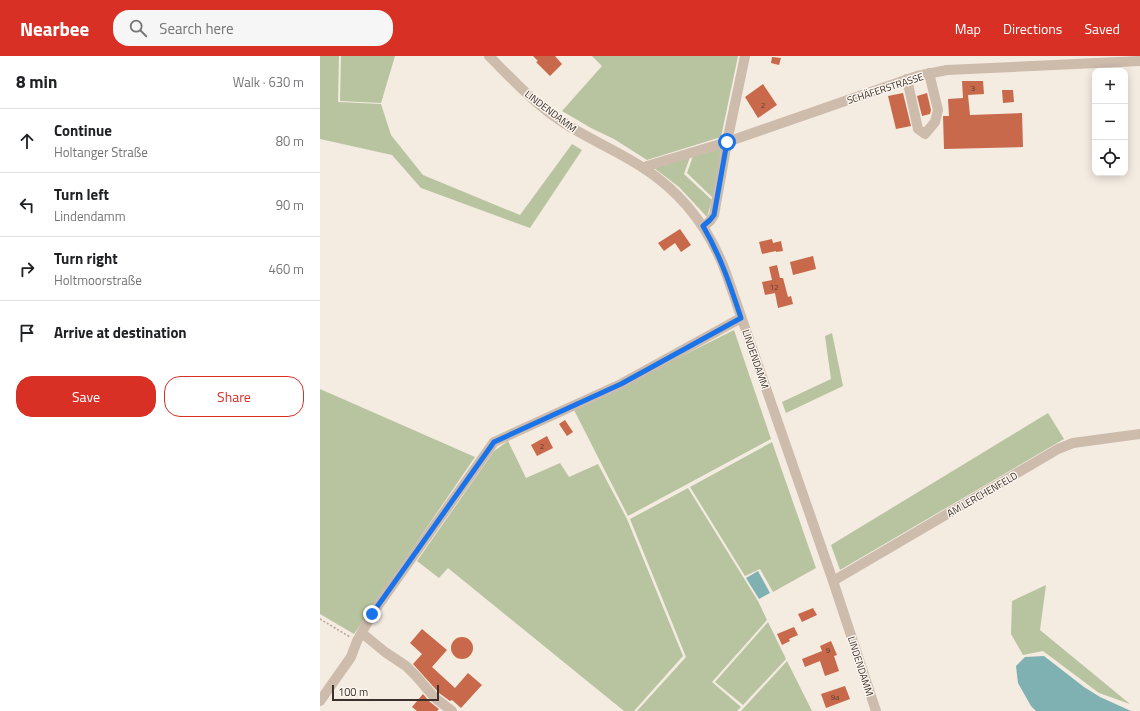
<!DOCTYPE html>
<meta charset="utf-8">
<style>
:root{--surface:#fff;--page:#f6f6f6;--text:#202124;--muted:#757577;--line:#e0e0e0;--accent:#d93025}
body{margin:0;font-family:"Titillium Web",sans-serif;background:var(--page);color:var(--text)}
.controls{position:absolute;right:12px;top:12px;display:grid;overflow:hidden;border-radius:8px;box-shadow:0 2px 10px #0003}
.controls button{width:36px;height:36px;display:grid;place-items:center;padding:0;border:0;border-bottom:1px solid var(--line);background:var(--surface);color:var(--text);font:20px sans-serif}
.scale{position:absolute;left:12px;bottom:10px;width:107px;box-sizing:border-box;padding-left:4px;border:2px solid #3b302b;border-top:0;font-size:11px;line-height:14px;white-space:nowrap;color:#3b302b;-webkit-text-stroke:3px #fbf5ee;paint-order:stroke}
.stop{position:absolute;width:12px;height:12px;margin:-9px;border:3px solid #1a73e8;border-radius:50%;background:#fff}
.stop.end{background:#1a73e8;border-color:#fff;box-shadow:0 1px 4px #0008}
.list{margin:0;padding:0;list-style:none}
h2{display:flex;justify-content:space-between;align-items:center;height:52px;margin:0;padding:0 16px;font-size:17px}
h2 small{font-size:13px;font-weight:400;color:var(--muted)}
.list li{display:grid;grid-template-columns:26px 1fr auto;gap:12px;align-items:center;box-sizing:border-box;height:64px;padding:0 16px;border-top:1px solid var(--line)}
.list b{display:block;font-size:15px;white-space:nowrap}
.list p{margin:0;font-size:13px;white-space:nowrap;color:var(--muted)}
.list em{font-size:13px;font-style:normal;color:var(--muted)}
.actions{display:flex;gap:8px;padding:12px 16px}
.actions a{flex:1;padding:9px 0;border:1px solid var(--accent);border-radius:16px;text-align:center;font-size:14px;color:var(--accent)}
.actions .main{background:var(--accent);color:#fff}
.icon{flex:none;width:22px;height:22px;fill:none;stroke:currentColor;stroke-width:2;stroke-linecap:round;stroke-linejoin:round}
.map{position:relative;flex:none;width:820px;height:655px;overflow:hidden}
header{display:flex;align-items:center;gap:24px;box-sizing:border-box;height:56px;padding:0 20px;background:var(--accent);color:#fff}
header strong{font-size:19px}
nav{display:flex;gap:22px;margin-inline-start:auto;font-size:14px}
.search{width:280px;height:36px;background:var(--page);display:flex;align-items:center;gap:10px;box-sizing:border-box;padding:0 14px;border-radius:16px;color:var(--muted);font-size:15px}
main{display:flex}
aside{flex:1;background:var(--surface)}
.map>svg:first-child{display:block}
.green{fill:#b8c4a0}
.water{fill:#7fb0b2}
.building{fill:#c8694b}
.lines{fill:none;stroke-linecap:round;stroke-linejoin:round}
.path{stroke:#b9a596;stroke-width:1.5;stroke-dasharray:2 2;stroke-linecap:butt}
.minor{stroke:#cdbbac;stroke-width:10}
.route{stroke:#1a73e8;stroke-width:5}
.labels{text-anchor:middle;stroke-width:3;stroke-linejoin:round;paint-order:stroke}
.number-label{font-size:8px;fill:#5e3e33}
.street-label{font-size:10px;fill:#3b302b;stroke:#fbf5ee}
</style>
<header>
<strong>Nearbee</strong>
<div class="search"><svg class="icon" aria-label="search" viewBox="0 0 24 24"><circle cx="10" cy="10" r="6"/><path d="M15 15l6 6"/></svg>Search here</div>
<nav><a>Map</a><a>Directions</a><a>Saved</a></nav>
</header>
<main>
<aside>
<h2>8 min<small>Walk · 630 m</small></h2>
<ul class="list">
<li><svg class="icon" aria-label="ahead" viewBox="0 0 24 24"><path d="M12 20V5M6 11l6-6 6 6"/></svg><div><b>Continue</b><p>Holtanger Straße</p></div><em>80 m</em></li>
<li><svg class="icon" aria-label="left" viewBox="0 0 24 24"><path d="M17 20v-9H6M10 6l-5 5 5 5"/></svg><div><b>Turn left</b><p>Lindendamm</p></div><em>90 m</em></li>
<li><svg class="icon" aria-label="right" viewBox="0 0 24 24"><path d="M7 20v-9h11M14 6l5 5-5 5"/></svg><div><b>Turn right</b><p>Holtmoorstraße</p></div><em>460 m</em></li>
<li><svg class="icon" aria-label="arrive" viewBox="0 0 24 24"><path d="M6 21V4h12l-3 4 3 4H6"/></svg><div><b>Arrive at destination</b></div></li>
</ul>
<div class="actions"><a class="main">Save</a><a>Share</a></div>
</aside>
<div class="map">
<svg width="820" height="655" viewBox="0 0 820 655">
<rect width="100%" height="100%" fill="#f4ebe1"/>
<g class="green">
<polygon points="0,0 19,0 18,46 61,48 71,79 103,119 200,159 252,88 262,94 210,172 101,132 72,99 0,83"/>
<polygon points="21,0 75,0 61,47 20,45"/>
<polygon points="272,0 418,0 401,81 327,104 294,83 271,72 242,55 282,10"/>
<polygon points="404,92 393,142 367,117 373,100"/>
<polygon points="370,101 364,118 392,144 387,161 359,131 334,112"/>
<polygon points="414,274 451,383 308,460 254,354"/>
<polygon points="512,277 523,330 466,357 462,346 511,323 505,280"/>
<polygon points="0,333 155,401 34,578 0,558"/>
<polygon points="728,357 744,383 520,514 511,489"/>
<polygon points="188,385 206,422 240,407 249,421 278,408 307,463 363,600 314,655 304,655 128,512 119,522 97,505 174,395"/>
<polygon points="452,386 496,512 453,536 440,513 425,520 370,431"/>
<polygon points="368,432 438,545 447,564 392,626 421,651 417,655 317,655 366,601 310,463"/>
<polygon points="726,529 720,574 810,648 779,637 723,595 703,599 691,578 692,545"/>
<polygon points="448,566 466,603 423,649 395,626"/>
<polygon points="467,605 492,655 421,655"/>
</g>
<g class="water">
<polygon points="438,515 450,537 439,543 426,522"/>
<polygon points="724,600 764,631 780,641 811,655 716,655 711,650 698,627 696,610 705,601"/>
</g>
<g class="building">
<polygon points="213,0 235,0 242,8 230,20 216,6 218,5"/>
<polygon points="452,1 461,2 459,9 451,7"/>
<polygon points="642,25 663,25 664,38 648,39 650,59 702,57 703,91 624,93 623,60 629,60 628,43 643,42"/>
<polygon points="443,28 457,49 438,62 425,41"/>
<polygon points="682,34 693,34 694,46 683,47"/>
<polygon points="583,37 591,70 576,73 568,40"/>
<polygon points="607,37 611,54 610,58 602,60 597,40"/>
<polygon points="360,173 371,189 361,196 355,187 344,195 338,187"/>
<polygon points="452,183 453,187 461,185 463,195 456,196 456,195 442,198 439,186"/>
<polygon points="493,200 496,213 473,219 470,206"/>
<polygon points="457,209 460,222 463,222 468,241 471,240 473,248 458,252 455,237 445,239 442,226 452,224 449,211"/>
<polygon points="245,364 253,376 247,380 239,368"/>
<polygon points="227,380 233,392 217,400 211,389"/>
<polygon points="493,552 497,559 482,566 478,558"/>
<polygon points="474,571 478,579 469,583 470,585 462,589 457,578"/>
<polygon points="102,573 127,594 112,611 135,632 148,617 162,629 141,652 132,644 130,645 119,637 93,608 102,598 90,587"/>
<circle cx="142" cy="592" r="11"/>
<polygon points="511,585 517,599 514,600 519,615 505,620 500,605 485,611 482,603 502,595 500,590"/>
<polygon points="525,630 530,643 506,652 501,638"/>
<polygon points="103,638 110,646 119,653 117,655 97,655 92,651"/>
</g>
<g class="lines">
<polyline class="path" points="0,563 30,581"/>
<g class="minor">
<path d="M 169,0 C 192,23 214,47 241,65 C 268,83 298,95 325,113 C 363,138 390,174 406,217 L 513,525 L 556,655"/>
<polyline points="587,23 598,73 605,78 615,66 618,54 609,17"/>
<polyline points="325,113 327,110 407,86 597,20 627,14 820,5"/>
<polyline points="383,171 390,165 394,159 407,86 425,0"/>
<polyline points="513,525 738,393 753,387 820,378"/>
<polyline points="42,577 65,596 86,610 96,620 115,642 132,655"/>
<polyline points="0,645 31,601 37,585 52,558 174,386 301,328 421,262"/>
</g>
</g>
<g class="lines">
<path class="route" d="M 52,558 L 174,386 L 301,328 L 421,262 C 410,229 401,201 383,170 L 390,164 L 394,159 L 407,86"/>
</g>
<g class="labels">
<g class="number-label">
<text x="653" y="35">3</text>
<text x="443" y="52">2</text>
<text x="454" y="234">12</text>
<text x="222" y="393">2</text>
<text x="508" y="597">9</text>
<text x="515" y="644">9a</text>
</g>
<g class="street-label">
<text transform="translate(565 32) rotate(-18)" y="4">SCHÄFERSTRASSE</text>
<text transform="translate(231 55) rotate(37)" y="4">LINDENDAMM</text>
<text transform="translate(436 303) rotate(71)" y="4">LINDENDAMM</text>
<text transform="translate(662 438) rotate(-30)" y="4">AM LERCHENFELD</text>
<text transform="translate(541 610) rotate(72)" y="4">LINDENDAMM</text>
</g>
</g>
</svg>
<div class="controls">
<button>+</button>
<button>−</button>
<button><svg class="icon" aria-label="locate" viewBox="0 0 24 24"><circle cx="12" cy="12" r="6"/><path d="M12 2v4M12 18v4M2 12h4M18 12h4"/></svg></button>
</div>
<div class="scale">100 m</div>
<div class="stop" style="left:407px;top:86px"></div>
<div class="stop end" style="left:52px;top:558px"></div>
</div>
</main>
